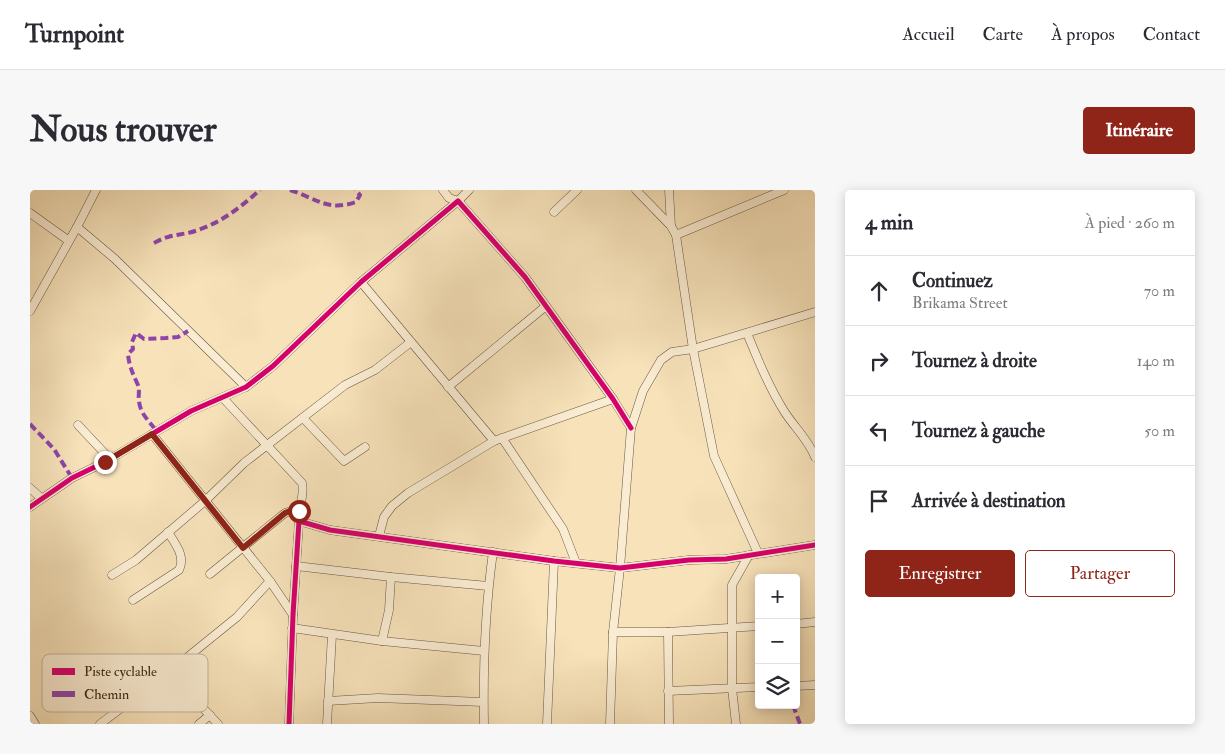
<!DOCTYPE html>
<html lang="fr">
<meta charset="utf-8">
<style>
:root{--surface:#fff;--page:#f7f7f7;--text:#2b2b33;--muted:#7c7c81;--line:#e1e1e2;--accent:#8f2418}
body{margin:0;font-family:"IM FELL Double Pica",serif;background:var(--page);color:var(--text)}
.controls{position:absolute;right:15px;bottom:15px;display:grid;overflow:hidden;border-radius:5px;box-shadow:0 2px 12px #0003}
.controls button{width:45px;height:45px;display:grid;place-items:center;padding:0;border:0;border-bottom:1px solid var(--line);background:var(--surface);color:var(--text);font:25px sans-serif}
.stop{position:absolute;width:15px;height:15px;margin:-11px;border:4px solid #8f2418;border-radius:50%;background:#fff}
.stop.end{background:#8f2418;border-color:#fff;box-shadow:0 1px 5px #0008}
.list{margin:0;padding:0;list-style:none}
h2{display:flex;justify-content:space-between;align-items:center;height:65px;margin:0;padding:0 20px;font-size:21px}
h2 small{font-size:16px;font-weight:400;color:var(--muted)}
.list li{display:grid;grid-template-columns:32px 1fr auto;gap:15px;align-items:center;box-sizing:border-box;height:70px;padding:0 20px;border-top:1px solid var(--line)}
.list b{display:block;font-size:19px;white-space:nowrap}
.list p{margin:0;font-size:16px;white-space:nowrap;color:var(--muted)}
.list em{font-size:16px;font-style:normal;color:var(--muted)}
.actions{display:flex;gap:10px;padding:15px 20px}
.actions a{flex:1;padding:11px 0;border:1px solid var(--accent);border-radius:5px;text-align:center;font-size:18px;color:var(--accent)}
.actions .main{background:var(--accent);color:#fff}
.icon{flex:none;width:28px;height:28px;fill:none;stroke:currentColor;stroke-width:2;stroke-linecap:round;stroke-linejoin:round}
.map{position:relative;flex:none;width:785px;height:534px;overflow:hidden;border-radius:5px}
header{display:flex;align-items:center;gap:30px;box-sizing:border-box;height:70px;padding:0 25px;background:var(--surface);border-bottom:1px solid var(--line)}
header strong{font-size:24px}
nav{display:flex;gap:28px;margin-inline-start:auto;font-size:18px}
.intro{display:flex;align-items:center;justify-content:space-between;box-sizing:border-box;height:120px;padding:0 30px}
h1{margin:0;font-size:35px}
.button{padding:12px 22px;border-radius:5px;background:var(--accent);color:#fff;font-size:18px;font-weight:700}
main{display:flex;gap:30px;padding:0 30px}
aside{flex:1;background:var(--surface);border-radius:5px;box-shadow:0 2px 12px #0003}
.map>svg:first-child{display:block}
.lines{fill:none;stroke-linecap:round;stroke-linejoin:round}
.street-casing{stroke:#675740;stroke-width:9}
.street{stroke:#faecd2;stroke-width:8}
.quiet{stroke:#8e44ad;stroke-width:4;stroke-dasharray:8 4;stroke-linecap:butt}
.cycleway-casing{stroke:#faecd2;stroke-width:8}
.cycleway{stroke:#d6006c;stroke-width:5}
.route{stroke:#8f2418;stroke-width:6}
.key{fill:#faecd2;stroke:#c0b29a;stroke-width:1}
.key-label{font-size:14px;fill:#372918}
</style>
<header>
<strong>Turnpoint</strong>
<nav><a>Accueil</a><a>Carte</a><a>À propos</a><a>Contact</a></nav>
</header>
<div class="intro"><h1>Nous trouver</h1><a class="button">Itinéraire</a></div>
<main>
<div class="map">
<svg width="785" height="534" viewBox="0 0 785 534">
<rect width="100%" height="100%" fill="#f7e2ba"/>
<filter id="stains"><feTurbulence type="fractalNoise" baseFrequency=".004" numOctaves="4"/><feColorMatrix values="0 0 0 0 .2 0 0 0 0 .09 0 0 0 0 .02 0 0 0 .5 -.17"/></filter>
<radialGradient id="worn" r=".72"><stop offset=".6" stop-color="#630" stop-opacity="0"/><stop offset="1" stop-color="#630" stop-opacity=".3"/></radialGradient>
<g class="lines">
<defs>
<g id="street">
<polyline points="413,0 419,8 428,11 439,0"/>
<polyline points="606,0 641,36 646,45 663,159 684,266 728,363"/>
<polyline points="639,0 641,36"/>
<polyline points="524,22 547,0"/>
<polyline points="0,23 39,51"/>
<polyline points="47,37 85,69 216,197"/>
<polyline points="646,45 754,0"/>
<polyline points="331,92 464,251"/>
<polyline points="0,121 47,37 66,0"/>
<path d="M 717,143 C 728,170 739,197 754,221 C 764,237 778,249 785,267"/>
<polyline points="418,197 516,116"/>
<path d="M 193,208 L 272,293 C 275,305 268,318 269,331"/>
<polyline points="273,228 314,271 335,257"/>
<polyline points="48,235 80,269"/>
<polyline points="122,244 240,391 263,425"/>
<polyline points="472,248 533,339 546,373"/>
<polyline points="0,298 11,308"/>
<polyline points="0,317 42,288 75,272 161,221 216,197 243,176 331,92 428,11 495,87 583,209 601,238"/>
<polyline points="349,346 354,327 362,316 378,303 464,251 583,209"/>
<polyline points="266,376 361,387 458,396"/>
<polyline points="180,384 255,323 261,321 269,321"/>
<polyline points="82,385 106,370 175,311 214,273 315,195 345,180 381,152"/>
<path d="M 103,410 L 149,380 C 156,366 145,354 138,342"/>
<polyline points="766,434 785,432"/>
<polyline points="729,436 638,442 583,442 590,378 601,238 613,201 631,170 642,162 663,159 785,122"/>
<polyline points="262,438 352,451 454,461"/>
<polyline points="638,442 639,534"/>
<polyline points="352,451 359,420 361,387"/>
<polyline points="766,496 785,495"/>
<polyline points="638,501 729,497"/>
<polyline points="298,511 348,508 453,512"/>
<polyline points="0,526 5,534"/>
<polyline points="70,534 139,482"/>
<polyline points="169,534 180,525"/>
<polyline points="188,534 139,482 207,427 240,391"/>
<polyline points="259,534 263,425 269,331 300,340 524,371 590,378 659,370 696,369 785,355"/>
<polyline points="297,534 302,445"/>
<path d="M 454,534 C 453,476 455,419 463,362"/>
<polyline points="517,534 524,371"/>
<polyline points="580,534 583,442"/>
<polyline points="706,534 702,498 702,395 719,365"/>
</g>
</defs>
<use href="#street" class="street-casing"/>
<use href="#street" class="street"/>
<g class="quiet">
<path d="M 260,0 C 286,8 297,22 326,12 L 330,5 L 325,0"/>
<path d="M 124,53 C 128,51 133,48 138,47 C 148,44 158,44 168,40 C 192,32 212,16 230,0"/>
<polyline points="0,234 24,259 42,288"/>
<path d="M 125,239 C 118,230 110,223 109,211 C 108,206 110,200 108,195 C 103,184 99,176 98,164 L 103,159 L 102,152 L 106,143 L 114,149 L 136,148 L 148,147 L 158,141"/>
<polyline points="763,515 770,534"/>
</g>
<defs>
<g id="cycleway">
<polyline points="0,317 42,288 75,272 161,221 216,197 243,176 331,92 428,11 495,87 583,209 601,238"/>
<polyline points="259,534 263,425 269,331 300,340 524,371 590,378 659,370 696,369 785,355"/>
</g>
</defs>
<use href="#cycleway" class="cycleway-casing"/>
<use href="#cycleway" class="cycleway"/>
</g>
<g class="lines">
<polyline class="route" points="75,272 122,244 213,358 255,323 260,321 269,321"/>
</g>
<rect x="12" y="464" width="166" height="58" rx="8" class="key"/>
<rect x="22" y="478" width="23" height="7" fill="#d6006c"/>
<rect x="22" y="501" width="23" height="6" fill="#8e44ad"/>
<g class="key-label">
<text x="54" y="486">Piste cyclable</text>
<text x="54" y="509">Chemin</text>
</g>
<rect width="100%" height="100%" filter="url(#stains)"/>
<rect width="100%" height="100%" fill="url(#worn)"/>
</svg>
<div class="controls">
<button>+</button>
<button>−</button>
<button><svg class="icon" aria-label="layers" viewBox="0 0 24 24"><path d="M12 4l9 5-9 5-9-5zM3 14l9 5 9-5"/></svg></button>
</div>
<div class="stop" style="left:269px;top:321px"></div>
<div class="stop end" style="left:75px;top:272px"></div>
</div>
<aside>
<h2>4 min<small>À pied · 260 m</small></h2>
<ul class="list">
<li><svg class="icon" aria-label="ahead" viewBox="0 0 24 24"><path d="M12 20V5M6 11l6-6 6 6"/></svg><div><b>Continuez</b><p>Brikama Street</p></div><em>70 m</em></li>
<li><svg class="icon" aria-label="right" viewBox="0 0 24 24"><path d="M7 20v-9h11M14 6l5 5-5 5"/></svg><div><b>Tournez à droite</b></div><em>140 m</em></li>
<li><svg class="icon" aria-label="left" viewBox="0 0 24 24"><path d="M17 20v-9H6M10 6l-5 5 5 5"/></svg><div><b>Tournez à gauche</b></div><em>50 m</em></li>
<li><svg class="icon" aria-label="arrive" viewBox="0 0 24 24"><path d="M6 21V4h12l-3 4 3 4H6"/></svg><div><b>Arrivée à destination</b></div></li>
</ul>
<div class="actions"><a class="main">Enregistrer</a><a>Partager</a></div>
</aside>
</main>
